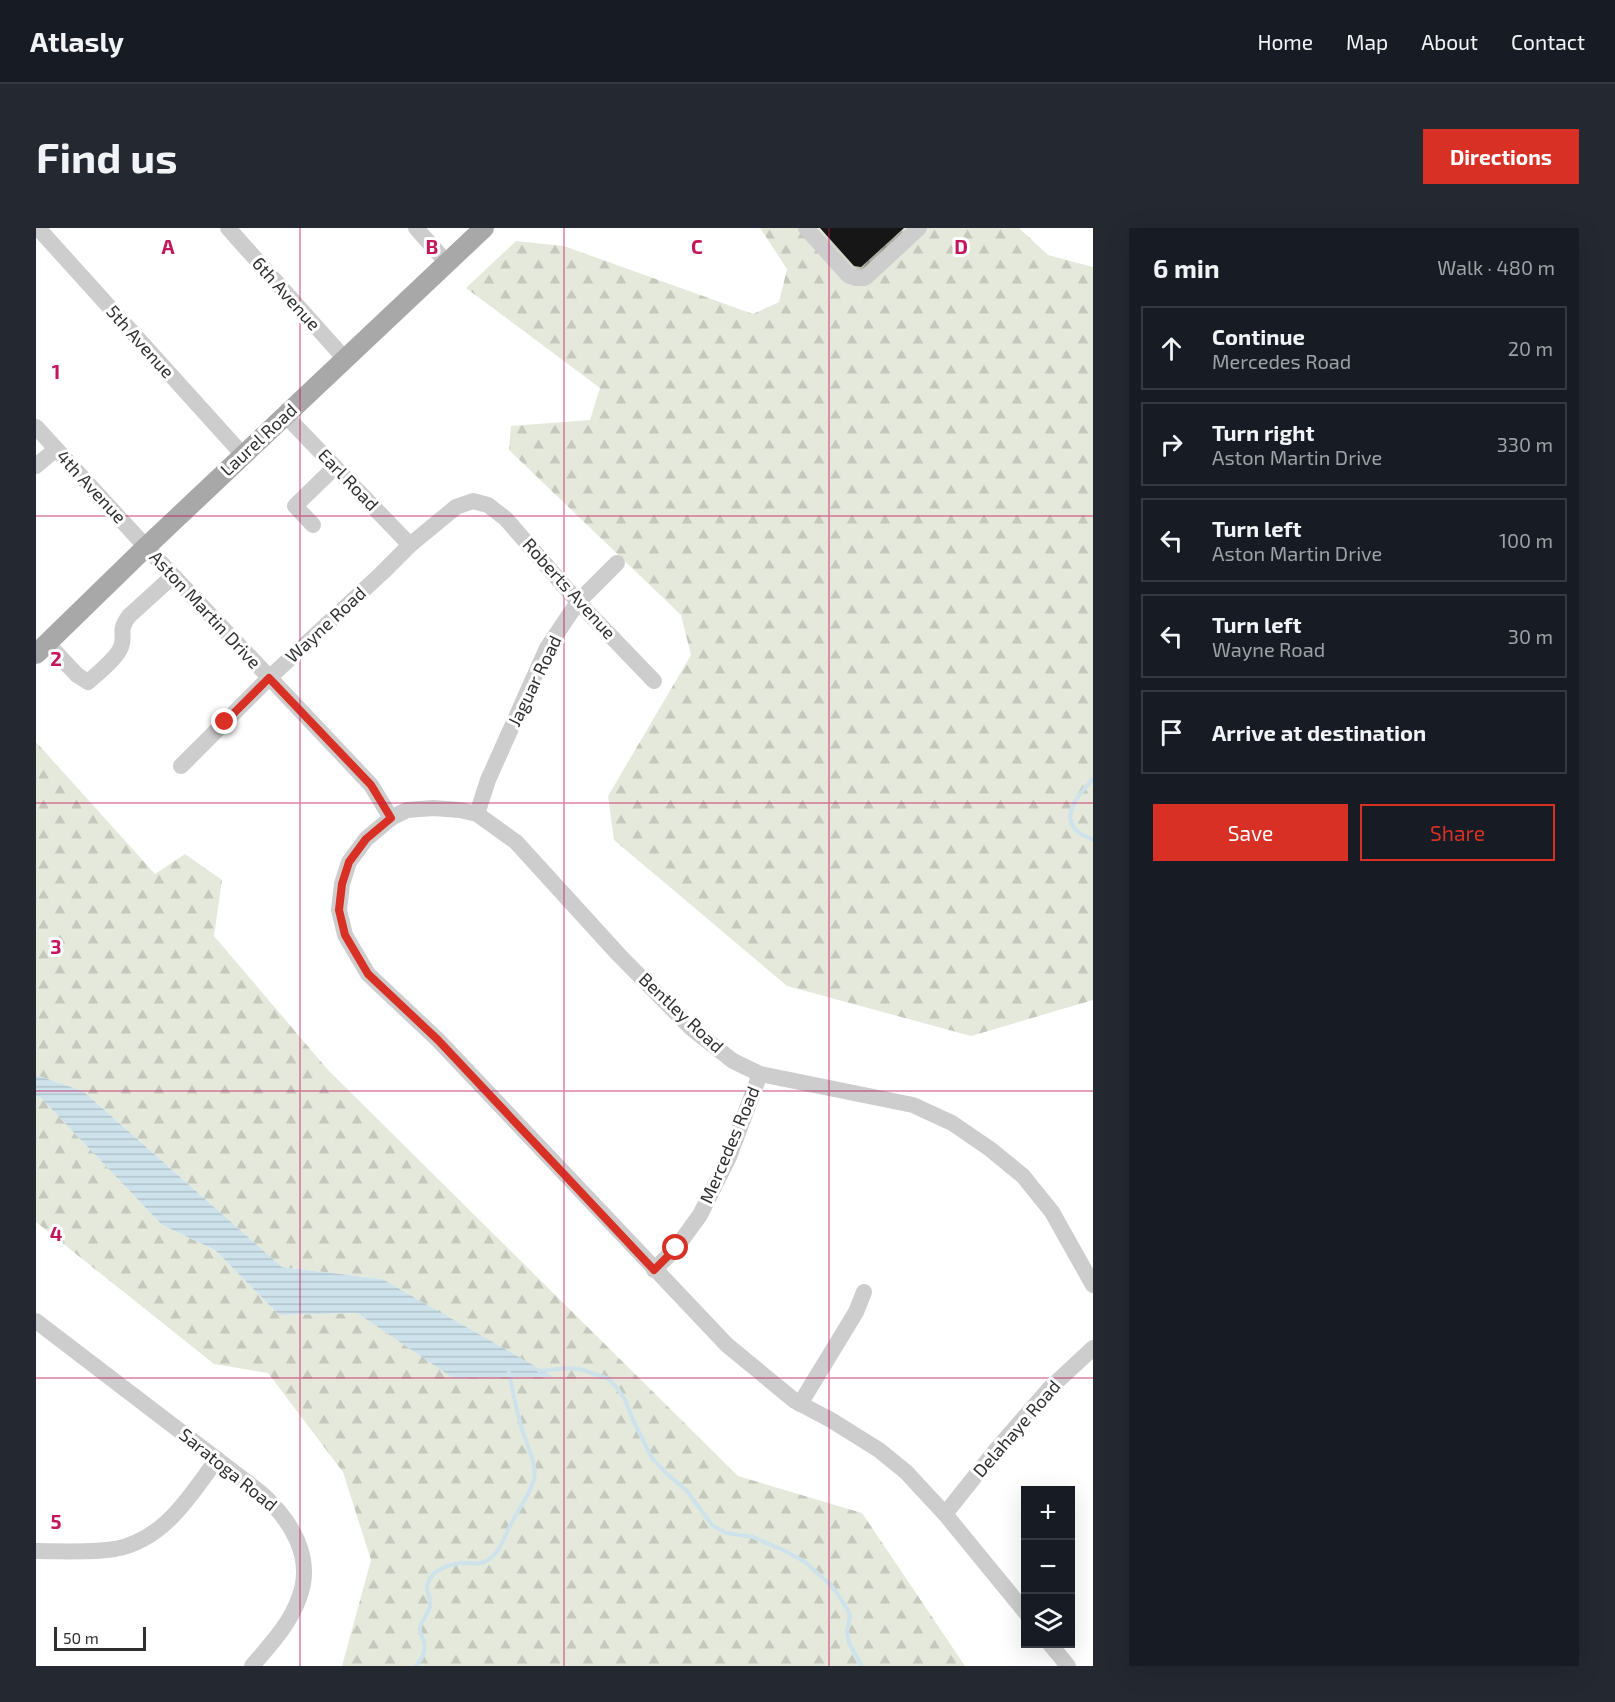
<!DOCTYPE html>
<meta charset="utf-8">
<style>
:root{--surface:#171b24;--page:#242831;--text:#f1f3f6;--muted:#9ea1a6;--line:#363941;--accent:#d93025}
body{margin:0;font-family:"Exo 2",sans-serif;background:var(--page);color:var(--text)}
.controls{position:absolute;right:18px;bottom:18px;display:grid;overflow:hidden;border-radius:0px;box-shadow:0 6px 24px #0002}
.controls button{width:54px;height:54px;display:grid;place-items:center;padding:0;border:0;border-bottom:2px solid var(--line);background:var(--surface);color:var(--text);font:30px sans-serif}
.scale{position:absolute;left:18px;bottom:15px;width:92px;box-sizing:border-box;padding-left:6px;border:3px solid #303030;border-top:0;font-size:16px;line-height:21px;white-space:nowrap;color:#303030;-webkit-text-stroke:4px #fff;paint-order:stroke}
.stop{position:absolute;width:18px;height:18px;margin:-14px;border:4px solid #d93025;border-radius:50%;background:#fff}
.stop.end{background:#d93025;border-color:#fff;box-shadow:0 2px 6px #0008}
.list{margin:0;padding:0;list-style:none}
h2{display:flex;justify-content:space-between;align-items:center;height:78px;margin:0;padding:0 24px;font-size:26px}
h2 small{font-size:20px;font-weight:400;color:var(--muted)}
.list li{display:grid;grid-template-columns:39px 1fr auto;gap:18px;align-items:center;box-sizing:border-box;height:84px;margin:0 12px 12px;padding:0 12px;border:2px solid var(--line);border-radius:0px}
.list b{display:block;font-size:22px;white-space:nowrap}
.list p{margin:0;font-size:20px;white-space:nowrap;color:var(--muted)}
.list em{font-size:20px;font-style:normal;color:var(--muted)}
.actions{display:flex;gap:12px;padding:18px 24px}
.actions a{flex:1;padding:14px 0;border:2px solid var(--accent);border-radius:0px;text-align:center;font-size:21px;color:var(--accent)}
.actions .main{background:var(--accent);color:#fff}
.icon{flex:none;width:33px;height:33px;fill:none;stroke:currentColor;stroke-width:2;stroke-linecap:round;stroke-linejoin:round}
.map{position:relative;flex:none;width:1057px;height:1438px;overflow:hidden;border-radius:0px}
header{display:flex;align-items:center;gap:36px;box-sizing:border-box;height:84px;padding:0 30px;background:var(--surface);border-bottom:2px solid var(--line)}
header strong{font-size:28px}
nav{display:flex;gap:33px;margin-inline-start:auto;font-size:21px}
.intro{display:flex;align-items:center;justify-content:space-between;box-sizing:border-box;height:144px;padding:0 36px}
h1{margin:0;font-size:42px}
.button{padding:15px 27px;border-radius:0px;background:var(--accent);color:#fff;font-size:21px;font-weight:700}
main{display:flex;gap:36px;padding:0 36px}
aside{flex:1;background:var(--surface);border-radius:0px;box-shadow:0 6px 24px #0002}
.map>svg:first-child{display:block}
.forest{fill:url(#forest-firs)}
.water{fill:url(#water-rules)}
.lines{fill:none;stroke-linecap:round;stroke-linejoin:round}
.stream{stroke:#cde2eb;stroke-width:4}
.building{fill:#171717;filter:url(#shadow)}
.minor{stroke:#cdcdcd;stroke-width:16}
.major{stroke:#a8a8a8;stroke-width:20}
.route{stroke:#d93025;stroke-width:8}
.grid{fill:none;stroke:#c2185b;stroke-width:1.5;stroke-opacity:0.55}
.labels{text-anchor:middle;stroke-width:6;stroke-linejoin:round;paint-order:stroke}
.street-label{font-size:18px;fill:#303030;stroke:#fff}
.grid-label{font-size:20px;text-anchor:middle;font-weight:bold;fill:#c2185b;stroke:#fff;stroke-width:6;stroke-linejoin:round;paint-order:stroke}
</style>
<header>
<strong>Atlasly</strong>
<nav><a>Home</a><a>Map</a><a>About</a><a>Contact</a></nav>
</header>
<div class="intro"><h1>Find us</h1><a class="button">Directions</a></div>
<main>
<div class="map">
<svg width="1057" height="1438" viewBox="0 0 1057 1438">
<defs>
<pattern id="forest-firs" width="22" height="20" patternUnits="userSpaceOnUse" patternTransform="scale(1.5)"><rect width="22" height="20" fill="#e5e9dc"/><path d="M5 1l3.5 6h-7zM16 11l3.5 6h-7z" fill="#c5c8bd"/></pattern>
<pattern id="water-rules" width="6" height="5" patternUnits="userSpaceOnUse" patternTransform="scale(1.5)"><rect width="6" height="5" fill="#cde2eb"/><path d="M0 2.5h6" fill="none" stroke="#b0c2ca"/></pattern>
<filter id="shadow"><feDropShadow dx="5" dy="5" stdDeviation="3" flood-color="#0004"/></filter>
</defs>
<rect width="100%" height="100%" fill="#fff"/>
<g class="forest">
<polygon points="724,0 983,0 1012,27 1057,39 1057,772 935,808 751,758 578,612 572,568 655,427 645,387 473,222 475,198 554,192 564,160 430,60 480,13 528,18 717,86 743,74 751,41"/>
<polygon points="0,514 119,646 149,626 186,652 178,708 292,842 702,1248 826,1285 929,1438 306,1438 335,1332 307,1244 232,1145 178,1136 0,994 0,868 5,870 126,997 179,1022 243,1087 321,1085 418,1150 346,1051 246,1039 47,863 0,847"/>
</g>
<polygon class="water" points="0,847 47,863 246,1039 346,1051 518,1149 417,1150 321,1085 243,1087 179,1022 126,997 5,870 0,868"/>
<g class="lines">
<g class="stream">
<path d="M 1057,551 C 1046,563 1024,585 1040,602 C 1044,606 1051,609 1057,612"/>
<polyline points="503,1143 534,1140 547,1142 573,1151 582,1161 589,1172 597,1192 616,1230 630,1245 651,1263 676,1297 690,1305 717,1309 751,1324 769,1334 796,1358 812,1382 814,1388 811,1403 813,1415 826,1438"/>
<path d="M 380,1438 C 386,1431 391,1422 388,1413 C 386,1409 383,1405 384,1400 C 385,1391 395,1384 394,1375 C 393,1363 387,1361 395,1349 C 402,1340 417,1335 428,1335 C 436,1334 442,1338 450,1333 C 465,1325 467,1310 475,1296 C 482,1281 494,1268 498,1251 C 501,1236 492,1221 488,1207 C 481,1187 477,1165 473,1144"/>
</g>
</g>
<polygon class="building" points="784,0 868,0 825,39 818,38"/>
<g class="lines">
<g class="minor">
<polyline points="2,0 207,227"/>
<polyline points="192,0 309,131"/>
<polyline points="380,0 411,35"/>
<polyline points="770,0 812,47 820,50 829,50 883,0"/>
<polyline points="249,187 374,317"/>
<polyline points="0,199 110,319 335,557 355,590"/>
<polyline points="0,238 20,221"/>
<polyline points="277,297 259,278 299,239"/>
<path d="M 11,415 L 41,447 L 52,454 C 61,446 81,430 85,419 C 90,405 81,404 93,388 L 137,348"/>
<polyline points="145,538 233,450 346,345 374,317 420,279 437,273 452,277 470,291 542,374 618,453"/>
<polyline points="441,586 452,552 511,420 542,374 581,335"/>
<polyline points="618,1042 640,1020 664,987 693,929 724,846"/>
<path d="M 0,1093 L 225,1265 C 254,1291 279,1329 263,1370 C 254,1396 234,1417 216,1438"/>
<polyline points="764,1176 820,1084 828,1064"/>
<polyline points="909,1286 960,1222 1014,1160 1057,1120"/>
<path d="M 0,1323 C 26,1323 54,1325 79,1321 C 128,1312 154,1268 181,1231"/>
<polyline points="990,1385 909,1286 870,1244 843,1222 795,1192 759,1173 691,1117 402,812 332,746 309,707 303,682 306,656 313,634 330,611 355,590 371,582 397,580 424,582 441,586 480,614 583,727 655,800 697,833 724,846 877,877 916,895 954,921 987,948 1016,984 1057,1057"/>
<polyline points="1014,1416 1032,1438"/>
</g>
<polyline class="major" points="0,426 110,319 448,0"/>
</g>
<g class="lines">
<polyline class="route" points="189,494 233,450 335,557 355,590 330,611 313,634 306,656 303,682 309,707 332,746 402,812 618,1042 640,1020"/>
</g>
<path class="grid" d="M 264,0 L 264,1438M 528,0 L 528,1438M 793,0 L 793,1438M 0,288 L 1057,288M 0,575 L 1057,575M 0,863 L 1057,863M 0,1150 L 1057,1150"/>
<g class="labels">
<g class="street-label">
<text transform="translate(250 66) rotate(48)" y="6">6th Avenue</text>
<text transform="translate(104 114) rotate(48)" y="6">5th Avenue</text>
<text transform="translate(223 212) rotate(-43)" y="6">Laurel Road</text>
<text transform="translate(312 252) rotate(46)" y="6">Earl Road</text>
<text transform="translate(55 259) rotate(47)" y="6">4th Avenue</text>
<text transform="translate(533 361) rotate(48)" y="6">Roberts Avenue</text>
<text transform="translate(169 382) rotate(47)" y="6">Aston Martin Drive</text>
<text transform="translate(290 397) rotate(-43)" y="6">Wayne Road</text>
<text transform="translate(499 453) rotate(-64)" y="6">Jaguar Road</text>
<text transform="translate(645 785) rotate(43)" y="6">Bentley Road</text>
<text transform="translate(694 917) rotate(-67)" y="6">Mercedes Road</text>
<text transform="translate(981 1201) rotate(-49)" y="6">Delahaye Road</text>
<text transform="translate(192 1242) rotate(39)" y="6">Saratoga Road</text>
</g>
</g>
<g class="grid-label">
<text x="132" y="26">A</text>
<text x="396" y="26">B</text>
<text x="661" y="26">C</text>
<text x="925" y="26">D</text>
<text x="20" y="151">1</text>
<text x="20" y="438">2</text>
<text x="20" y="726">3</text>
<text x="20" y="1013">4</text>
<text x="20" y="1301">5</text>
</g>
</svg>
<div class="controls">
<button>+</button>
<button>−</button>
<button><svg class="icon" aria-label="layers" viewBox="0 0 24 24"><path d="M12 4l9 5-9 5-9-5zM3 14l9 5 9-5"/></svg></button>
</div>
<div class="scale">50 m</div>
<div class="stop" style="left:640px;top:1020px"></div>
<div class="stop end" style="left:189px;top:494px"></div>
</div>
<aside>
<h2>6 min<small>Walk · 480 m</small></h2>
<ul class="list">
<li><svg class="icon" aria-label="ahead" viewBox="0 0 24 24"><path d="M12 20V5M6 11l6-6 6 6"/></svg><div><b>Continue</b><p>Mercedes Road</p></div><em>20 m</em></li>
<li><svg class="icon" aria-label="right" viewBox="0 0 24 24"><path d="M7 20v-9h11M14 6l5 5-5 5"/></svg><div><b>Turn right</b><p>Aston Martin Drive</p></div><em>330 m</em></li>
<li><svg class="icon" aria-label="left" viewBox="0 0 24 24"><path d="M17 20v-9H6M10 6l-5 5 5 5"/></svg><div><b>Turn left</b><p>Aston Martin Drive</p></div><em>100 m</em></li>
<li><svg class="icon" aria-label="left" viewBox="0 0 24 24"><path d="M17 20v-9H6M10 6l-5 5 5 5"/></svg><div><b>Turn left</b><p>Wayne Road</p></div><em>30 m</em></li>
<li><svg class="icon" aria-label="arrive" viewBox="0 0 24 24"><path d="M6 21V4h12l-3 4 3 4H6"/></svg><div><b>Arrive at destination</b></div></li>
</ul>
<div class="actions"><a class="main">Save</a><a>Share</a></div>
</aside>
</main>
